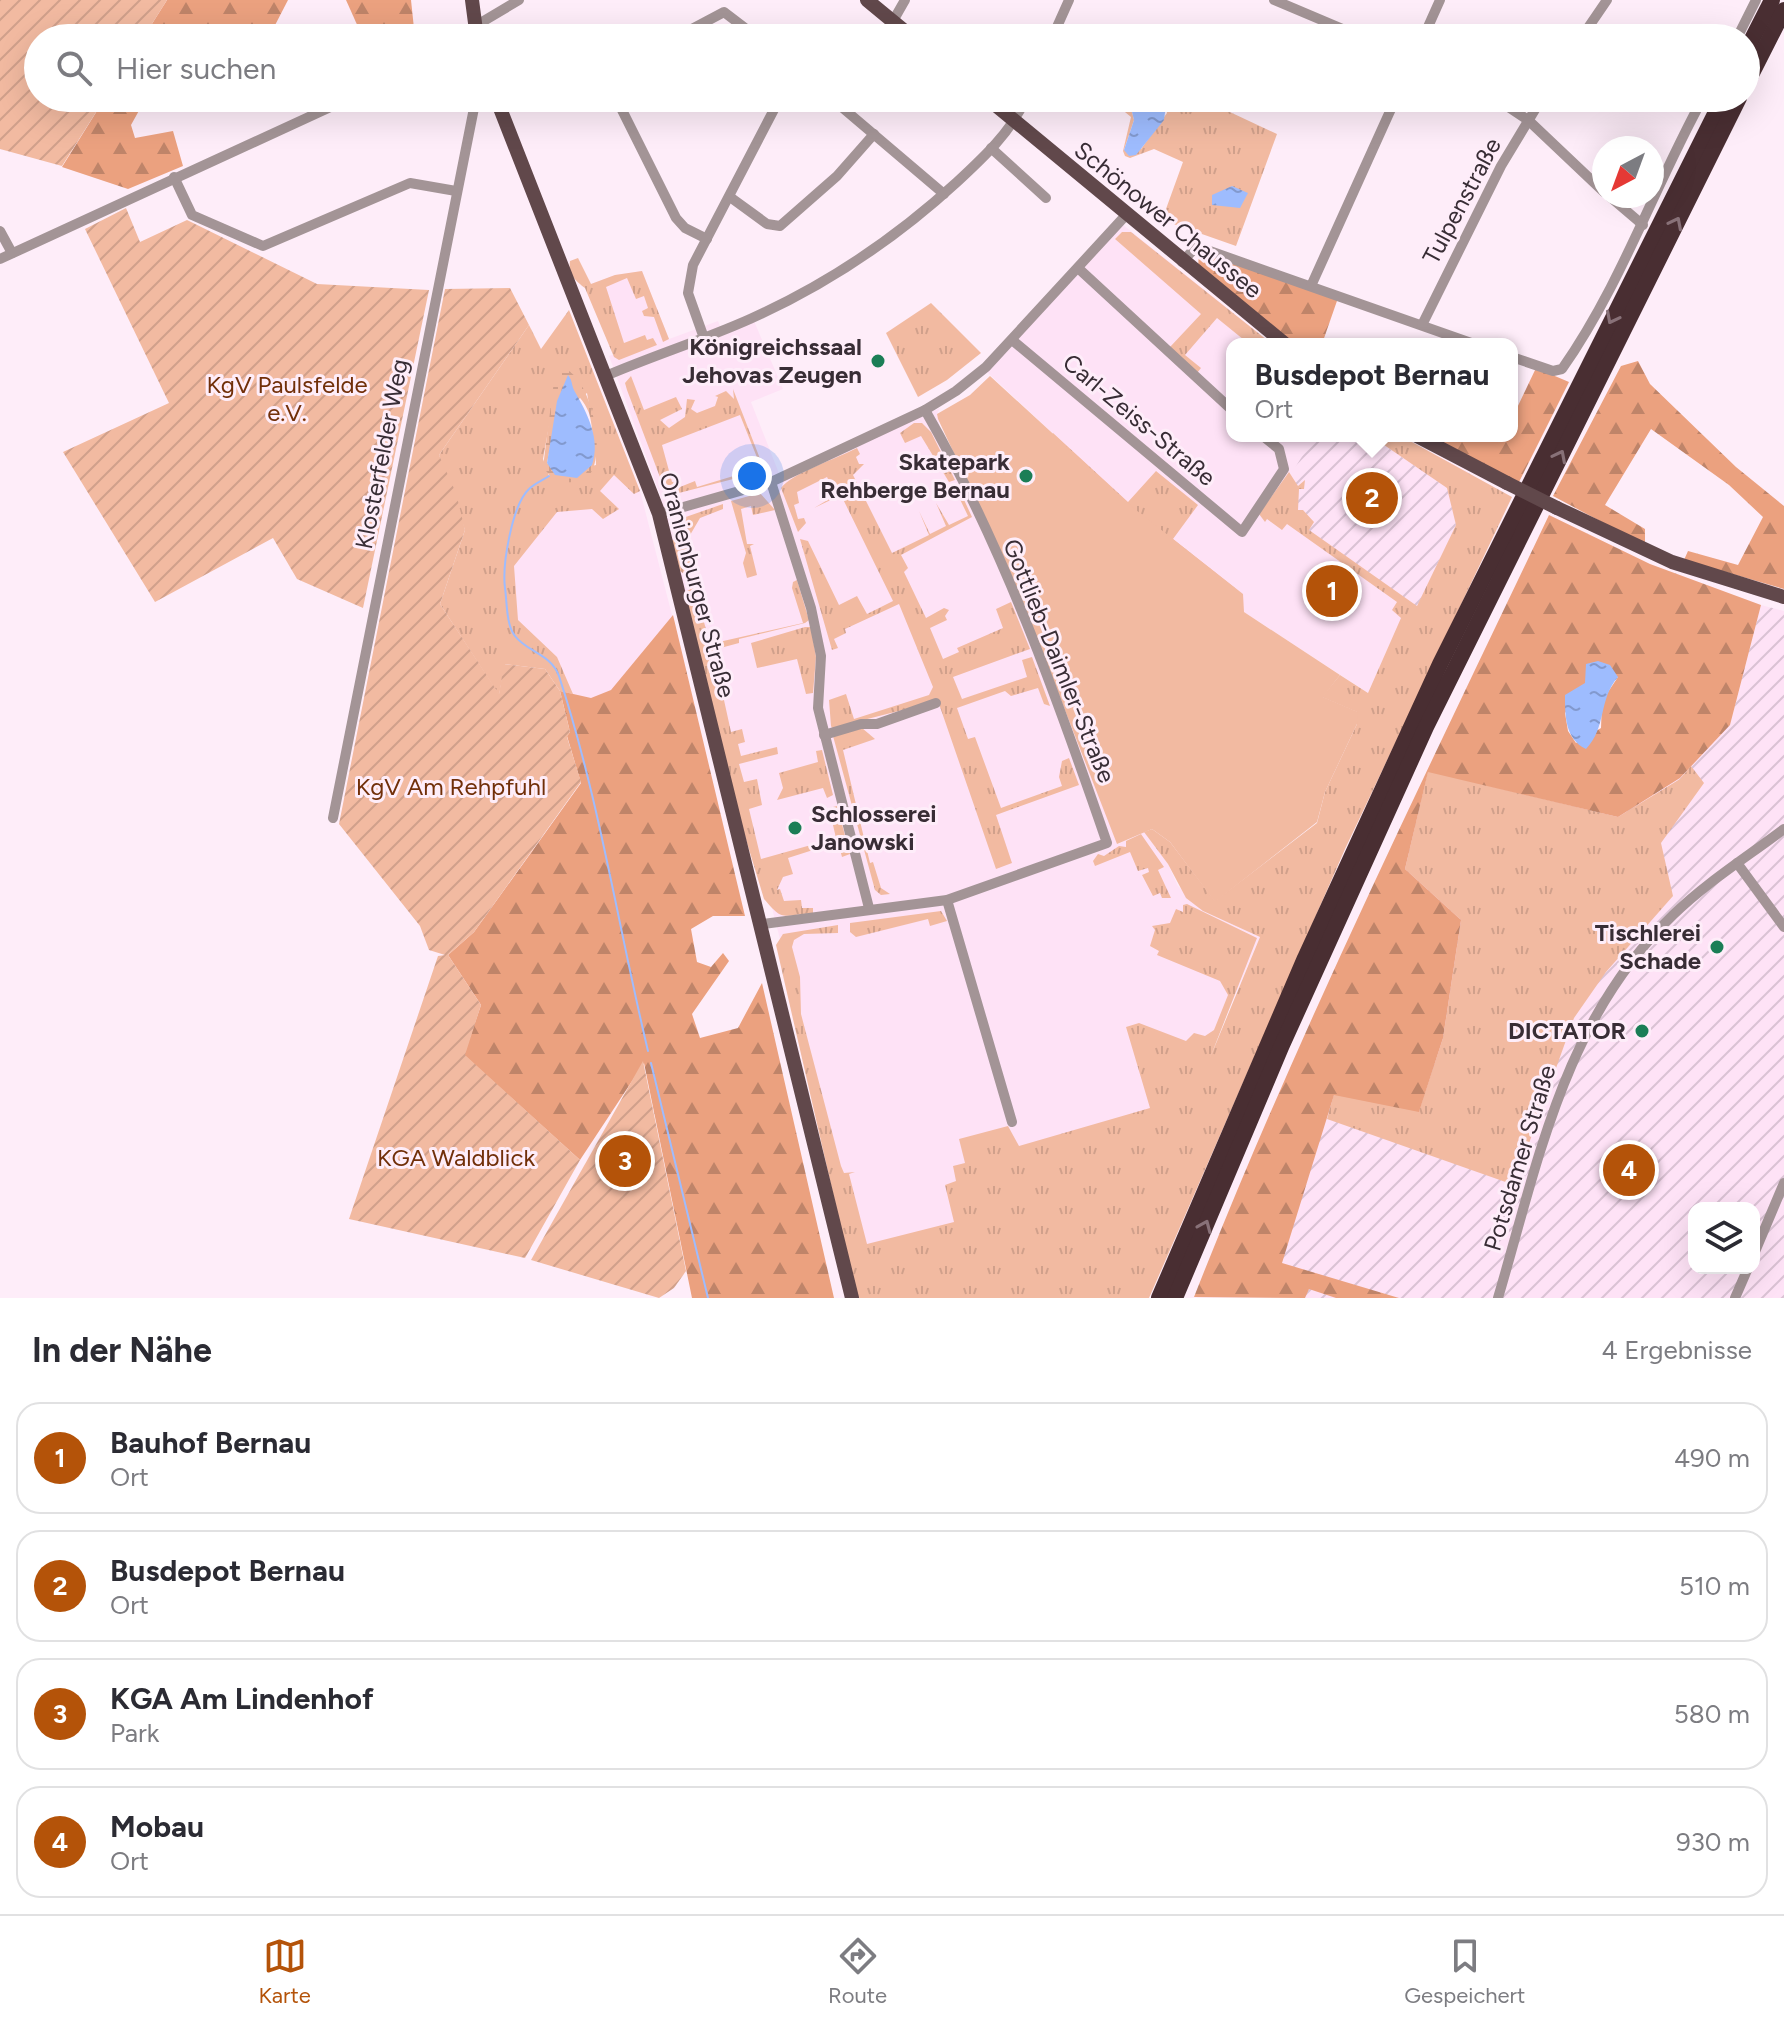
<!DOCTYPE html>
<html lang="de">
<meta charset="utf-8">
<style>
:root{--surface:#fff;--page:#f7f7f7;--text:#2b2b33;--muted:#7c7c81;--line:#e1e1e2;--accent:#b45309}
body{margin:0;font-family:Figtree,sans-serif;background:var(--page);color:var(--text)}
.controls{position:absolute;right:24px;bottom:24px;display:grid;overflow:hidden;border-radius:16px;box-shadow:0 8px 32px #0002}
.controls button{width:72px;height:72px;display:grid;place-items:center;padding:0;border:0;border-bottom:2px solid var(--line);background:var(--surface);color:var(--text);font:40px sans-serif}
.compass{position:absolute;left:1592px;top:136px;width:72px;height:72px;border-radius:50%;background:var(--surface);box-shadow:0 8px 32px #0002;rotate:221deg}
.you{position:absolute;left:752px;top:476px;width:28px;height:28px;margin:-20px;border:6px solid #fff;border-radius:50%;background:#1a73e8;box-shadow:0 0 0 12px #1a73e833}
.badge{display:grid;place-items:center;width:52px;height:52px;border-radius:50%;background:var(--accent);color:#fff;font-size:26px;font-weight:700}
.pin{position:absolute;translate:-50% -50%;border:4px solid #fff;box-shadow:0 2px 8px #0006}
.popup{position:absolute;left:1226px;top:338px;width:292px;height:104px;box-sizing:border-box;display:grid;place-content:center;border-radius:16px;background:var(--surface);filter:drop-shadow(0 2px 6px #0005);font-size:26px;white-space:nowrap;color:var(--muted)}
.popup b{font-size:30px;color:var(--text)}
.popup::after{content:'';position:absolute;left:50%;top:100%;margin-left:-16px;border:16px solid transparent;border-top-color:var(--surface)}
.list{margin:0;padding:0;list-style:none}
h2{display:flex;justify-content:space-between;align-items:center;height:104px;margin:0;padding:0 32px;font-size:34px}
h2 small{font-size:26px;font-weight:400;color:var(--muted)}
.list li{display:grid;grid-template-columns:52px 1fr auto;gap:24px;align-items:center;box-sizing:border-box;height:112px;margin:0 16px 16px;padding:0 16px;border:2px solid var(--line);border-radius:24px}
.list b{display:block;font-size:30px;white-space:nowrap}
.list p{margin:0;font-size:26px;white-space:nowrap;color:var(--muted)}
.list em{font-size:26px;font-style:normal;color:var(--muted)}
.icon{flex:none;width:44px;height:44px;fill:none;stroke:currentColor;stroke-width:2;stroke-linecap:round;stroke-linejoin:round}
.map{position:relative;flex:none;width:1784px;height:1298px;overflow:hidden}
.search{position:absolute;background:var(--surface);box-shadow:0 8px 32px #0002;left:24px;right:24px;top:24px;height:88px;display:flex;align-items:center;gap:20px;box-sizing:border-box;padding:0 28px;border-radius:44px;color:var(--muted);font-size:30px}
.sheet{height:616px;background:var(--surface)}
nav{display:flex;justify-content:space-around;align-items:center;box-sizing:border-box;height:112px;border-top:2px solid var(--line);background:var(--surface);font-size:22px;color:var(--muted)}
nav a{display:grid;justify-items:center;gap:4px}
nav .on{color:var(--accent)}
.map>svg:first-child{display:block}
.built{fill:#fee2f6}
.industrial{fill:url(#industrial-furrows);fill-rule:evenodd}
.grass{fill:url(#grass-tufts);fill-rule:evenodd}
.forest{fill:url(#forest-firs);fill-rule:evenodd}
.wetland{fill:url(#wetland-marsh);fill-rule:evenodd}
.garden{fill:url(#garden-furrows)}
.pitch{fill:#f2baa1}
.water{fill:url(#water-ripples)}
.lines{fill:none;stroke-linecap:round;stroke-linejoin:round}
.stream{stroke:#9ebcfe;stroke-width:2}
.minor{stroke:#a39496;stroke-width:10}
.major{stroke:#61484b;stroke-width:14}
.highway{stroke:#492e32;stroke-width:16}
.major-bridge{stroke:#61484b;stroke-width:14}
.oneway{stroke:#887178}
.poi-dot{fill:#1b7e56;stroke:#feedf9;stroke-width:3}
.labels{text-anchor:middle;stroke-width:6;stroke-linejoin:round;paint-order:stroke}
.street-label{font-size:24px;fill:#382d35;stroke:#feedf9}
.poi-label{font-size:24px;font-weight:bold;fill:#382d35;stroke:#feedf9;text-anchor:end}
.park-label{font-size:24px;fill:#712f09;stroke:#feedf9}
</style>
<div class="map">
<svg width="1784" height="1298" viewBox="0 0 1784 1298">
<defs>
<pattern id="industrial-furrows" width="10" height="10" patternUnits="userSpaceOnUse" patternTransform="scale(2)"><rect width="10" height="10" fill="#fee2f6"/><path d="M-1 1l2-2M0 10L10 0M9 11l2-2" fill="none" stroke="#dac2d4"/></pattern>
<pattern id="grass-tufts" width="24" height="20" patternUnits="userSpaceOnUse" patternTransform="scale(2)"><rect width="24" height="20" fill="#f2baa1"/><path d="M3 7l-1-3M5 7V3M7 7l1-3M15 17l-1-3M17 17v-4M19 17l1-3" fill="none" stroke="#d0a08b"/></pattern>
<pattern id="forest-firs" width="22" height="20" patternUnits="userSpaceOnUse" patternTransform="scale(2)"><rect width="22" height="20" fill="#eba17f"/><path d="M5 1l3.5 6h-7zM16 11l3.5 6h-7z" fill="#bf8469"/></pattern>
<pattern id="wetland-marsh" width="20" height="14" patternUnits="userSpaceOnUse" patternTransform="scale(2)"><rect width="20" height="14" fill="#f2baa1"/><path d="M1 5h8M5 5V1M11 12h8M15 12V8" fill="none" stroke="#d0a08b"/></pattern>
<pattern id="garden-furrows" width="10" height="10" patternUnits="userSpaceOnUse" patternTransform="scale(2)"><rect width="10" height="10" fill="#f2baa1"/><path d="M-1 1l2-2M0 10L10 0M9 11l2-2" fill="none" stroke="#d0a08b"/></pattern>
<pattern id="water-ripples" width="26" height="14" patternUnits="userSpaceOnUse" patternTransform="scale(2)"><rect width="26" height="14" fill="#9ebcfe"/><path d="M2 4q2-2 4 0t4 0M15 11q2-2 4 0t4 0" fill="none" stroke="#8299ce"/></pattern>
</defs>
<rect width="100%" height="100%" fill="#feedf9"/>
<g class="built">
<polygon points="1122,224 1272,344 1232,344 1232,436 1401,436 1471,474 1456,525 1413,616 1392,639 1368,693 1244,612 987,372"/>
<polygon points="642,271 669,339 718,321 723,334 754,321 783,389 751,402 782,481 940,408 937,414 940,427 1021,597 1118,844 1144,832 1168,864 1178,886 1203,911 1260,937 1180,1125 970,1236 862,1262 724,719 684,597 661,497 609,356 618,353 591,284 615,275"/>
<polygon points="625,453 640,491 680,646 582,751 557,671 519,640 509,546"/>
</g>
<g class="industrial">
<polygon points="1315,436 1371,436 1447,488 1456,525 1417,607 1272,504"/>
<path d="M 1761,605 L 1784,611 L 1784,1298 L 1298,1298 L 1258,1284 L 1428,771 L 1730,725 ZM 1694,1208 L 1754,1208 L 1754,1268 L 1694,1268 Z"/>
</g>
<g class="grass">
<polygon points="1108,98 1132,112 1134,120 1124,150 1141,149 1167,113 1167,98 1200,98 1277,134 1236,246 1162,220 1183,162 1154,149 1130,158 1125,156 1123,151 1131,117"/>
<polygon points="1122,232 1131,232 1272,344 1249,344 1217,318 1185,355 1201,368 1197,373 1170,347 1201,314 1115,239"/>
<path d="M 578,258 L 591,284 L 615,275 L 642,271 L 669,339 L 663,342 L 654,317 L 644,316 L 642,311 L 648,308 L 644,296 L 636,299 L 627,278 L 606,287 L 624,343 L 645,335 L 647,340 L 653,338 L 657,345 L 619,360 L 614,357 L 585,288 C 576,281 568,275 570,261 Z"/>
<polygon points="931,303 981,353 947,380 918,397 886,333"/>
<path d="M 569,310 L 640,491 L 634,494 L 614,475 L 600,491 L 619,509 L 603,519 L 592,509 L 557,512 L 514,566 L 518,620 L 557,657 L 573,694 L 560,691 L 545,669 L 505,664 L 499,695 L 440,604 L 465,530 L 439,455 L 529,325 L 541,349 ZM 587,393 L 595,437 L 596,465 L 549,476 L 543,459 L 550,420 Z"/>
<polygon points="631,376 644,410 676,397 682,409 660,420 669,428 685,417 687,399 695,400 691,409 697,413 715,406 718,397 715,396 726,391 734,399 733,389 764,469 750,474 749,470 755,468 753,463 758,460 740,415 662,445 672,482 678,481 680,487 695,481 697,487 740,474 741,477 675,494 666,493 627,390 625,383"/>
<polygon points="914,423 922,423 931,432 955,480 949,482 921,436 905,443 900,433"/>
<polygon points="1053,433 1128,502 1156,471 1198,505 1173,539 1236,589 1016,493"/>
<polygon points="1371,436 1401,436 1512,497 1345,849 1149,1298 857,1298 776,945 783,934 838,925 838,933 804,934 794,940 792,947 800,977 801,1014 841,1166 844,1173 855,1172 849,1174 867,1244 954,1222 945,1185 956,1181 953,1166 965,1163 959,1139 1008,1126 1019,1146 1150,1108 1126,1027 1139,1023 1186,1041 1194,1033 1205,1036 1214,1030 1228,995 1220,981 1157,955 1159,951 1150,946 1155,930 1152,926 1170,923 1176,909 1183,912 1183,905 1187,904 1257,938 1210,1058 1260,937 1203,911 1186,898 1168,864 1144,832 1152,829 1170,842 1215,901 1317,823 1325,792 1357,724 1357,712 1322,697 1340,675 1368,693 1401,618 1392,610 1397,602 1287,524 1282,530 1267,519 1265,522 1259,514 1289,472 1298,486 1305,480 1304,489 1299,489 1298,510 1303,510 1314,522 1309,530 1417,606 1456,525 1447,488"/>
<path d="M 857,448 L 860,454 L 856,457 L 859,464 L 864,464 L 853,475 L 892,553 L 929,535 L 919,511 L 930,534 L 946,526 L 936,503 L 949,525 L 968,516 L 956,491 L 959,489 L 972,517 L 901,555 L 908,568 L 904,572 L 926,618 L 944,608 L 949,610 L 945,616 L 947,620 L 930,628 L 943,659 L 959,652 L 957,648 L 1003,628 L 996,609 L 1011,602 L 1030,649 L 953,677 L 962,699 L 1027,677 L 1022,660 L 1032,657 L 1050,706 L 1044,704 L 1038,688 L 1011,696 L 1005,691 L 957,708 L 968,739 L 975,737 L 1001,808 L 1062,786 L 1059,777 L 1062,761 L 1069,758 L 1079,785 L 996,815 L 1012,863 L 996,869 L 938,701 L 832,728 L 831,726 L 829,700 L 846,694 L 854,719 L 929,695 L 933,687 L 899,604 L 845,629 L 846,633 L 834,639 L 838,648 L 832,650 L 800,539 L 808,541 L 839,605 L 857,596 L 867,614 L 893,601 L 841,495 L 814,508 L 836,495 L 827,477 L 797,492 L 799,503 L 794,505 L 798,519 L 804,518 L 806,523 L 798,532 L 781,488 C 792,473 836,459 857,448 Z"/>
<polygon points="760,493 775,510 753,515 751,506 741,509 747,544 754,544 750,546 757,575 747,578 743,563 746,553 731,501"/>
<polygon points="723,504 723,509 700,518 686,542 693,573 684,574 679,570 672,540 679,538 680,519"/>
<path d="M 797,580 L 809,620 L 805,623 L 739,639 L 739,643 L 713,650 L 731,732 L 742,729 L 745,742 L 738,744 L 741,756 L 777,747 L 778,754 L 739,764 L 744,782 L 757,779 L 762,805 L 749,809 L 761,859 L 836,838 L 829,808 L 837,806 L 850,854 L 842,857 L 838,842 L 788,858 L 793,874 L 783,877 L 777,890 L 780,889 L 784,901 L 801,900 L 802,908 L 813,908 L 813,913 C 780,916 783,921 764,899 L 735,803 L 684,593 L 702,582 L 704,591 L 696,593 L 710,644 L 803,623 L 792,588 L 793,582 Z"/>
<polygon points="805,627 811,627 816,657 813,693 806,694 797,659 757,668 751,643"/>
<polygon points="862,728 875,739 843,750 870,863 873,862 881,888 890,894 881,895 875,890 833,736"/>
<polygon points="822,750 833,795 827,798 823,788 777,800 783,788 779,773 818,762 816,751"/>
<polygon points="1691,766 1704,783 1661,843 1673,896 1606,972 1574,1018 1514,1185 1327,1119 1334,1094 1419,1111 1443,1038 1461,920 1405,869 1428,771 1618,817 1680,779"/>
<polygon points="1141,834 1164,867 1158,870 1171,898 1162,898 1160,893 1153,896 1142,875 1149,872 1148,868 1138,871 1130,852 1095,866 1093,861 1098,854 1104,856 1119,846 1126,847 1126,841"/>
<polygon points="941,911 947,921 930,926 928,919 856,937 850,932 850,923"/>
</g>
<g class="forest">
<polygon points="167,0 288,0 271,33 260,38 143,38"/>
<polygon points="346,0 411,0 415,38 363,38"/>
<polygon points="105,98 146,98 131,125 135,138 173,131 183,166 128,189 62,167"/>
<polygon points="1199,252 1338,298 1322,344 1291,344 1198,269"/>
<polygon points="1638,361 1650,384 1736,467 1784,506 1784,589 1684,560 1688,551 1738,565 1763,517 1729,485 1651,429 1605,505 1645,529 1645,545 1553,496 1621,366"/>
<polygon points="1536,368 1569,382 1519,482 1425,436 1512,436 1512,409 1516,410"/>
<path d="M 1549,515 L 1650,564 L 1761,605 L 1730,725 L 1680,778 L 1618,817 L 1428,772 L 1405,869 L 1461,920 L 1443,1038 L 1419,1112 L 1334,1095 L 1282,1263 L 1399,1298 L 1336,1298 L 1309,1289 L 1305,1298 L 1194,1297 C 1299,1030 1426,774 1549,515 ZM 1587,674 L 1618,677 L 1602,701 L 1601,728 L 1576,743 L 1568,731 L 1565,713 L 1586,683 Z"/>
<polygon points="673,615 745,916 713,916 691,929 697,962 711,967 723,953 729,961 692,1014 700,1038 738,1028 762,983 834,1298 692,1298 644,1063 580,1160 464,1055 481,1005 448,955 474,932 581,783 567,736 570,732 560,691 591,698 611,690"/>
</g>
<path class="wetland" d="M 562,368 C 592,374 610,464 585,479 C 576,484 564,482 554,481 L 543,467 L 554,381 ZM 566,384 C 575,391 585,402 589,413 C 594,429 600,488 567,478 C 561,476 553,467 547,463 L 562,387 Z"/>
<g class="garden">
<polygon points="0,0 167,0 143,38 38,38 38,98 105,98 62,166 0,149"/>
<polygon points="126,208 140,242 187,220 317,284 429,290 363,608 297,579 273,538 155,602 63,452 169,403 85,229"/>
<polygon points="510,288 529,325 439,455 456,493 465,530 440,604 499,694 504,664 545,669 560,691 570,732 567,737 581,782 474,932 448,955 481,1005 465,1055 580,1160 525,1258 349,1219 438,956 445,955 429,950 420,926 339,824 445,289"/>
<polygon points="643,1061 686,1271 674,1288 659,1298 531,1260"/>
</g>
<polygon class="pitch" points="990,376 1136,510 1243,594 1244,612 1340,675 1323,697 1358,712 1357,724 1325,792 1317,822 1215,902 1170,842 1152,829 1117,844 1021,597 938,419 937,414 970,395"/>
<g class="water">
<polygon points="1111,98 1167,98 1164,120 1136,155 1129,156 1124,150 1134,120 1132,112"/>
<polygon points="1232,186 1248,193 1240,208 1212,205 1212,195"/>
<path d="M 568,375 C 573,381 571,385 575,392 C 587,413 601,439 592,465 L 577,478 L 555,475 L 547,463 L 557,401 Z"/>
<path d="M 1598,661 L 1610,665 L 1618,677 C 1598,700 1607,727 1586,749 C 1565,739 1565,716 1565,695 L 1585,683 L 1586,664 Z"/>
</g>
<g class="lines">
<g class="stream">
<path d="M 549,476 C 543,480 534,484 529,489 C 512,505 502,565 505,588 C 507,601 506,625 515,636 C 527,652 551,654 559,676 C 599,798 618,926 648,1051"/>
<polyline points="651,1063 708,1298"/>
</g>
<g class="minor">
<polyline points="1274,0 1364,38"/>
<polyline points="893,21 905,0"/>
<polyline points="455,38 519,0"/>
<polyline points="675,38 724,12 758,38"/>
<polyline points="1052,38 1069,0"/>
<polyline points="1423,38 1440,0"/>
<polyline points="1581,38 1607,0"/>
<polyline points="1737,38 1756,0"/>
<polyline points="616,98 676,218 685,228 707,239"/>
<polyline points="831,98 944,194"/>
<polyline points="1495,98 1528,120 1604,192"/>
<polyline points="991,148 1046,198"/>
<polyline points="174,177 192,215 263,246 410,183 456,191"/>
<polyline points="1609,196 1643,225"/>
<polyline points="730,197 767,224 780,226 837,176 874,134"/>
<polyline points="0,231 12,253"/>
<polyline points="0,259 350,98"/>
<polyline points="1182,262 1195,248 1204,249 1474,344"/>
<polyline points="1078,268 1232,410"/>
<polyline points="1311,286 1396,98"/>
<polyline points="1422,325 1501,166 1542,98"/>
<polyline points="704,338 688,293 693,265 780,98"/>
<polyline points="1012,340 1242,532 1284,469 1279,449 1263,436"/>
<path d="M 1512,357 L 1553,371 L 1562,369 C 1621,285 1654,187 1703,98"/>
<path d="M 608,375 C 655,355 703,340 750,319 C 826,285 896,238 957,182 C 984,157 1011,132 1026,98"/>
<polyline points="771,482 811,608 821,656 818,708 869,908"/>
<polyline points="659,514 771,482 925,410 956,391 986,367 1126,215"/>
<polyline points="824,735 861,724 877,724 936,703"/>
<polyline points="333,818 476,98"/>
<polyline points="1737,863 1784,927"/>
<polyline points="947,900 1012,1122"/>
<path d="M 763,924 L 947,900 L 1107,843 C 1056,695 1003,546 925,410"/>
<polyline points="1754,1254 1784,1183"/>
<path d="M 1498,1298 C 1539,1159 1564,1020 1673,915 C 1707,882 1747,857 1784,829"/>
<polyline points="1735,1298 1748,1268"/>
</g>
<g class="major">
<polyline points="472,0 477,38"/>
<polyline points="867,0 913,38"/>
<polyline points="496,98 659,514 852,1298"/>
<polyline points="987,98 1285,344"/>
<polyline points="1417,436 1507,483"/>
<polyline points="1557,508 1672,562 1784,597"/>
</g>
<g class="highway">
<polyline points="1746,51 1772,0"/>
<polyline points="1746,85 1784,10"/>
<polyline points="1159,1298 1305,958 1440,664 1723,98"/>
<polyline points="1175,1298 1282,1045 1426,727 1739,98"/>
</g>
<polyline class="major-bridge" points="1507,483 1557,508"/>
</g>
<defs><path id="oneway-chevron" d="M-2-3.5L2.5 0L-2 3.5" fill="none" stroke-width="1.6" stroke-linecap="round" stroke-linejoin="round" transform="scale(2)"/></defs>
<g class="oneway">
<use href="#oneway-chevron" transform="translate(1676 223) rotate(-63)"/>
<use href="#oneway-chevron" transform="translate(1612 318) rotate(117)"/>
<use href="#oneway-chevron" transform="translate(1560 456) rotate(-63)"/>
<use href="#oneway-chevron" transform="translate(1205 1226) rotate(-67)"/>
</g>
<g class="poi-dot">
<circle cx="878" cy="361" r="8"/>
<circle cx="1026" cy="476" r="8"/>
<circle cx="795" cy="828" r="8"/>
<circle cx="1717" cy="947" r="8"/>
<circle cx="1642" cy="1031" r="8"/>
</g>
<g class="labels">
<g class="street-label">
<text transform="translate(1462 201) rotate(-62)" y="8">Tulpenstraße</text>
<text transform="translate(1168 220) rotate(39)" y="8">Schönower Chaussee</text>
<text transform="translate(1139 420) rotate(40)" y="8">Carl-Zeiss-Straße</text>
<text transform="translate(382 454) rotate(-79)" y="8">Klosterfelder Weg</text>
<text transform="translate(697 585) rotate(75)" y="8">Oranienburger Straße</text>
<text transform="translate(1059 661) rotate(68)" y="8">Gottlieb-Daimler-Straße</text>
<text transform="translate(1520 1158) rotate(-73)" y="8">Potsdamer Straße</text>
</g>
<g class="poi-label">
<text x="862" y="355">Königreichssaal<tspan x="862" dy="28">Jehovas Zeugen</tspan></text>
<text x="1010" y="470">Skatepark<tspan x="1010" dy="28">Rehberge Bernau</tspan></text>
<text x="811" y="822" text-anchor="start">Schlosserei<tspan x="811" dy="28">Janowski</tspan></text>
<text x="1701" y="941">Tischlerei<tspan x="1701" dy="28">Schade</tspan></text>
<text x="1626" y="1039">DICTATOR</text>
</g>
<g class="park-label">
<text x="287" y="393">KgV Paulsfelde<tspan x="287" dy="28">e.V.</tspan></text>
<text x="451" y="795">KgV Am Rehpfuhl</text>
<text x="456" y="1166">KGA Waldblick</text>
</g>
</g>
</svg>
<div class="controls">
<button><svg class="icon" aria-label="layers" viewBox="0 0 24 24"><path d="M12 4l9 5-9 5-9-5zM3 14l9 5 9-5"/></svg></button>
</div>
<svg class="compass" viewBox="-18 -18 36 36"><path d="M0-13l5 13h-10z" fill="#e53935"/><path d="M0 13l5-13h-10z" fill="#7c7c81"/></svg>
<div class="you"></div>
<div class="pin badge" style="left:1332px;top:591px">1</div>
<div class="pin badge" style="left:1372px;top:498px">2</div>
<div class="popup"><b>Busdepot Bernau</b>Ort</div>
<div class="pin badge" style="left:625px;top:1161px">3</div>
<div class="pin badge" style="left:1629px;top:1170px">4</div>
<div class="search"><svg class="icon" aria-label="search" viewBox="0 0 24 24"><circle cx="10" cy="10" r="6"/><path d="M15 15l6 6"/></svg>Hier suchen</div>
</div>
<section class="sheet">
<h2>In der Nähe<small>4 Ergebnisse</small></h2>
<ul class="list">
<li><span class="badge">1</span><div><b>Bauhof Bernau</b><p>Ort</p></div><em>490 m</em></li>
<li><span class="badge">2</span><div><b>Busdepot Bernau</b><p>Ort</p></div><em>510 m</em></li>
<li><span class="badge">3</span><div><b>KGA Am Lindenhof</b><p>Park</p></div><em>580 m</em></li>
<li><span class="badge">4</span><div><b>Mobau</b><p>Ort</p></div><em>930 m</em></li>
</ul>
</section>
<nav>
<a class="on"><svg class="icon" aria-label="map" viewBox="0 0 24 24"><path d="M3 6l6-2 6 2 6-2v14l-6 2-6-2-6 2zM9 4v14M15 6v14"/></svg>Karte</a>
<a><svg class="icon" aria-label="directions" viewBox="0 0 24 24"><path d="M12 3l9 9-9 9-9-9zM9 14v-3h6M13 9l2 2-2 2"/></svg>Route</a>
<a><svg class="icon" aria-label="saved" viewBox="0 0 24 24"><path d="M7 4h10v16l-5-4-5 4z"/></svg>Gespeichert</a>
</nav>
